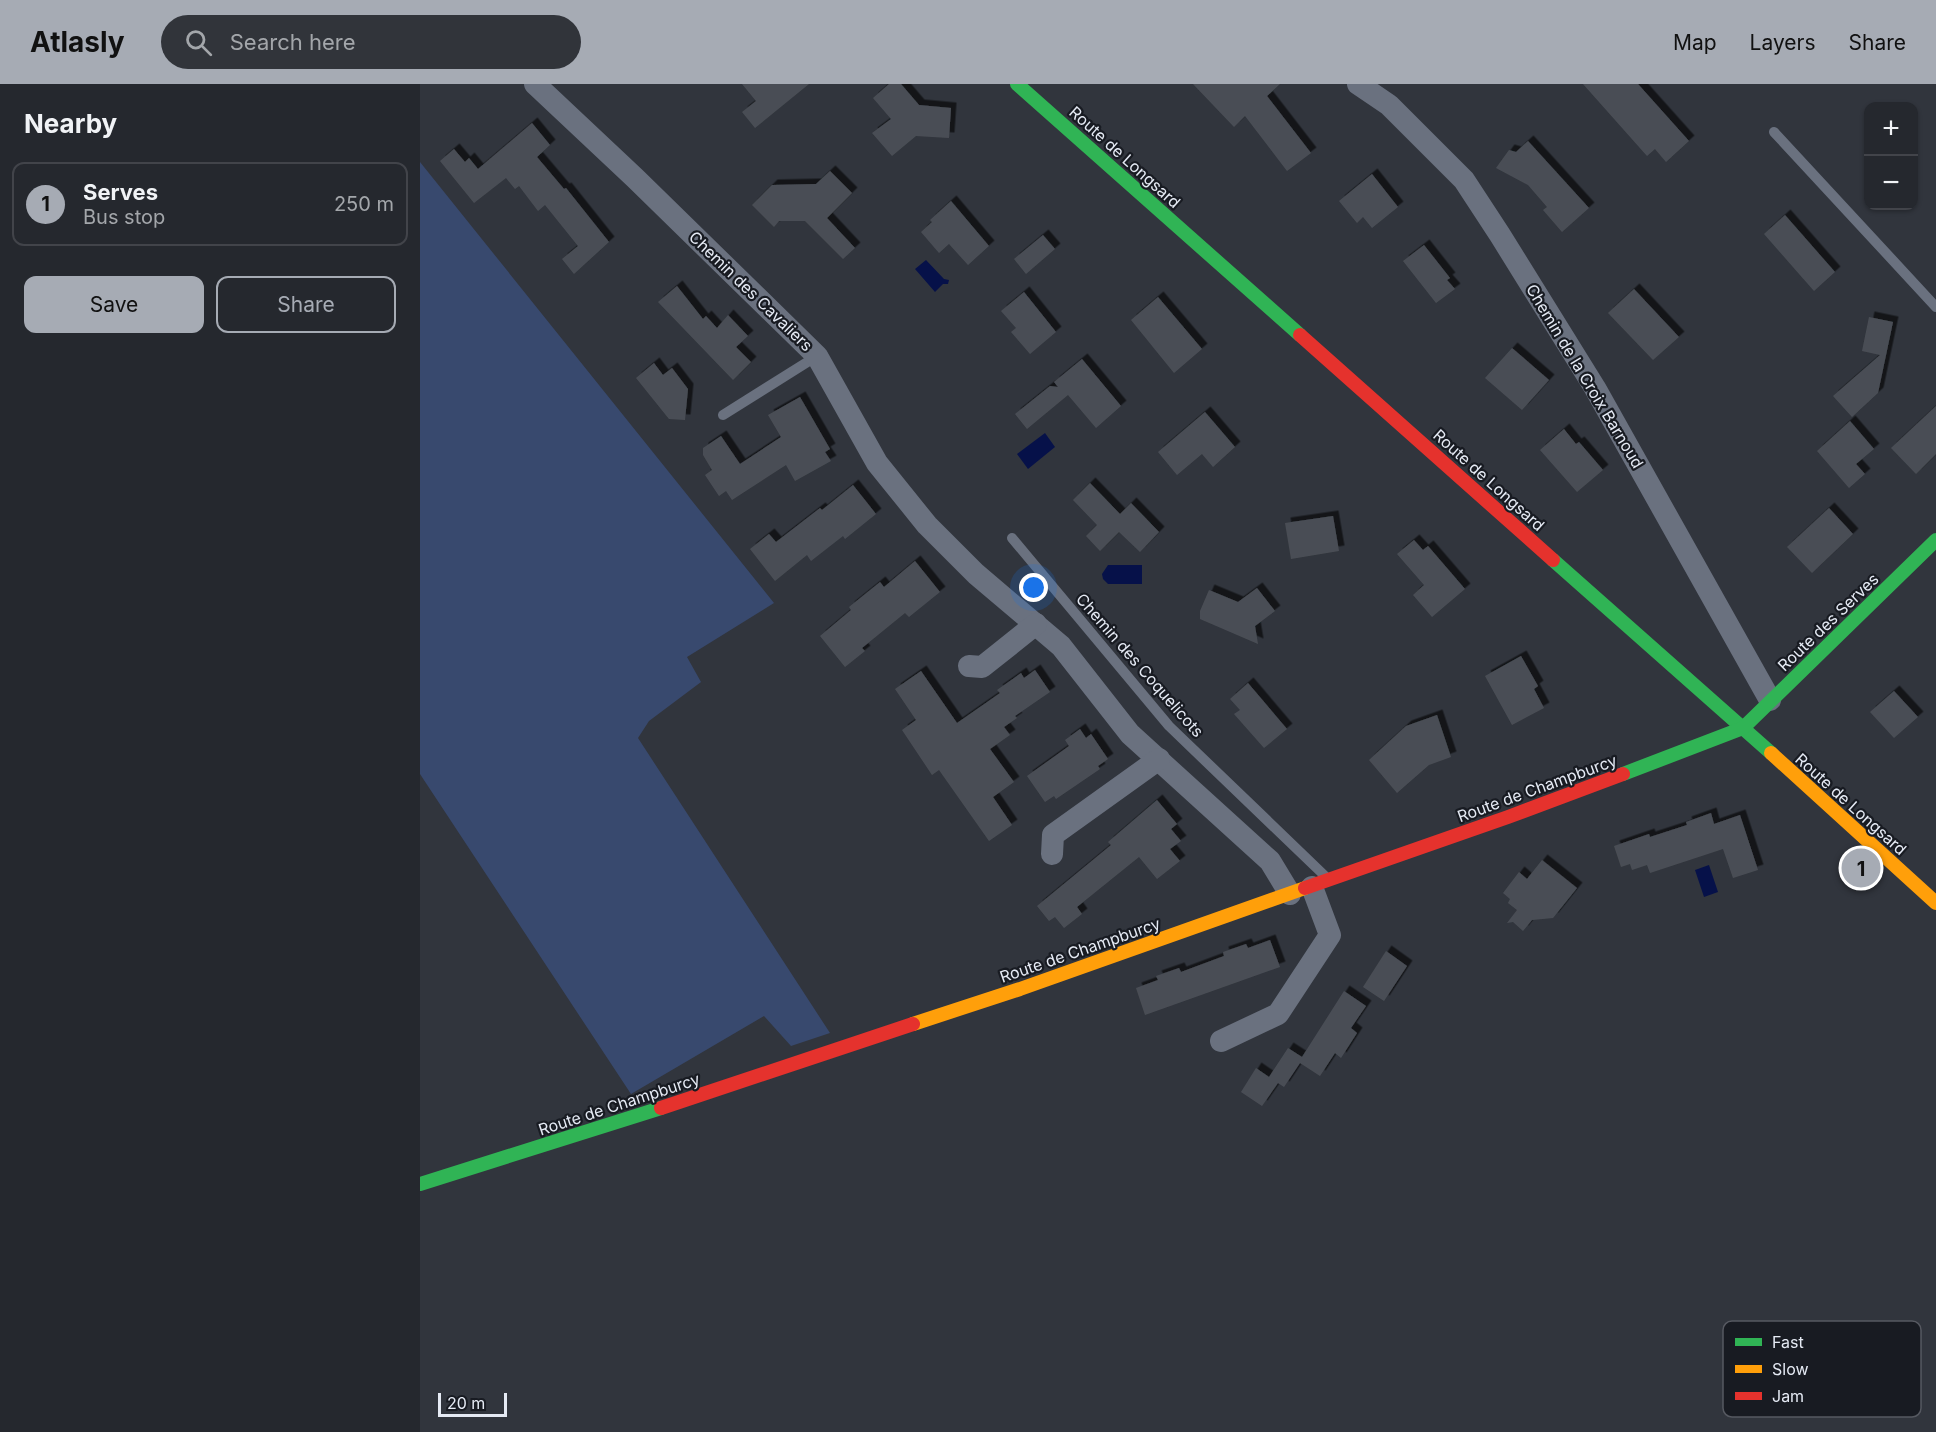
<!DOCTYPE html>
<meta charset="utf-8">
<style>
:root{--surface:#25282e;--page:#31343a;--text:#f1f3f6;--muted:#a3a6aa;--line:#42444a;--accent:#a6abb4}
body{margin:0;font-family:Inter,sans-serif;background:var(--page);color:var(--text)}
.controls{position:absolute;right:18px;top:18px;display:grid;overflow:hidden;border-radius:12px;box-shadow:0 2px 4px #0004}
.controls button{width:54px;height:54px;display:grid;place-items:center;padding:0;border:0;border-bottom:2px solid var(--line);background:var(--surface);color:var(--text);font:30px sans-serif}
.scale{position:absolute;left:18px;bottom:15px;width:69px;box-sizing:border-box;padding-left:6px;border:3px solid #e5eaf4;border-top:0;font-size:16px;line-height:21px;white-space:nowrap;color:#e5eaf4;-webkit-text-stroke:4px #181b22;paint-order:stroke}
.you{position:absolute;left:614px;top:504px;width:21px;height:21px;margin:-15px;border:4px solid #fff;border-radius:50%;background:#1a73e8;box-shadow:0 0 0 9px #1a73e833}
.badge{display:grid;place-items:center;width:39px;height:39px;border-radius:50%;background:var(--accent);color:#111;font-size:20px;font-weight:700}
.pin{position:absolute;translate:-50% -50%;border:3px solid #fff;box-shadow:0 2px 6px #0006}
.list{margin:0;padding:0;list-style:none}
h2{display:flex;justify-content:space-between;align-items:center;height:78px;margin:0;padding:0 24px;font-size:26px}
h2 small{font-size:20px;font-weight:400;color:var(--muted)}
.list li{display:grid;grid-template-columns:39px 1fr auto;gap:18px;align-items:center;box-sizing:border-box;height:84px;margin:0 12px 12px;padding:0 12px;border:2px solid var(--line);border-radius:12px}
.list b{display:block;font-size:22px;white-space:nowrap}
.list p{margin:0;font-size:20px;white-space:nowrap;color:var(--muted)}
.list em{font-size:20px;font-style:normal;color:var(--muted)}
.actions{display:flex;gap:12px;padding:18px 24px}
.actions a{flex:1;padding:14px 0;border:2px solid var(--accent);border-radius:12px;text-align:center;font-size:21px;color:var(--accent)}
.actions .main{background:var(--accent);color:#111}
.icon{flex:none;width:33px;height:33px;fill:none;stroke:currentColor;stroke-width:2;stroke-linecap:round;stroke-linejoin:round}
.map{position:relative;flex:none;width:1516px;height:1348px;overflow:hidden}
header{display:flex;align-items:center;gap:36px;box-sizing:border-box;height:84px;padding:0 30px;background:var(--accent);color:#111}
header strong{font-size:28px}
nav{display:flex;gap:33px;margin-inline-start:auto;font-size:21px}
.search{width:420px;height:54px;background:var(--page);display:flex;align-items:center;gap:15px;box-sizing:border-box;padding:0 21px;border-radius:33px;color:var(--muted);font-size:22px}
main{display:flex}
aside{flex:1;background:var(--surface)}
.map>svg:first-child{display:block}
.green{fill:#38496e}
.water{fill:#061149}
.building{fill:#4a4e55;filter:url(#shadow)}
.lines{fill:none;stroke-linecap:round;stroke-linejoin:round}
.lane{stroke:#6a717f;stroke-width:10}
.street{stroke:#6a717f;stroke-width:22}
.fast{stroke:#30b455;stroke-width:14}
.slow{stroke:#ff9f0a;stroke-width:14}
.jam{stroke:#e5322d;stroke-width:14}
.labels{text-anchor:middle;stroke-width:4.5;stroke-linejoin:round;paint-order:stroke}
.street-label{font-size:16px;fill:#e5eaf4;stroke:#181b22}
.key{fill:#181b22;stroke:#565961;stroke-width:1.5}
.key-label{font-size:16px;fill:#e5eaf4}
</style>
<header>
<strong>Atlasly</strong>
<div class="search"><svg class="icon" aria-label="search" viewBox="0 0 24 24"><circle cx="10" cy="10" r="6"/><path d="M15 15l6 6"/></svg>Search here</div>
<nav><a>Map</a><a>Layers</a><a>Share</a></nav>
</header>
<main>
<aside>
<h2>Nearby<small></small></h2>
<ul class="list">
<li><span class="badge">1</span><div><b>Serves</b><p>Bus stop</p></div><em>250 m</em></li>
</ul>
<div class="actions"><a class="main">Save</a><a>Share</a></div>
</aside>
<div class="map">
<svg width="1516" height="1348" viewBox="0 0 1516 1348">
<defs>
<filter id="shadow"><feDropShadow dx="5.5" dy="-5.5" stdDeviation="0" flood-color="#0009"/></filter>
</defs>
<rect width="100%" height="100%" fill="#31353d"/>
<polygon class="green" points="0,78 354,519 267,573 281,598 229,637 218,654 410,949 371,962 344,932 211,1010 0,690"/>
<g class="water">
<polygon points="506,176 524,195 529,196 528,200 523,200 515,208 495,185"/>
<polygon points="625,349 635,363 608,385 597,370"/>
<polygon points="688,481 722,481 722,500 688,500 683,495 682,490"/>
<polygon points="1289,781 1298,808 1284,813 1275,786"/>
</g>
<g class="building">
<polygon points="322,0 389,0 335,44 322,28 336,17"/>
<polygon points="469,0 481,0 499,21 531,24 529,54 496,52 472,72 452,49 471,35 453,14"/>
<polygon points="773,0 860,0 847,12 891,69 867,87 825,32 814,43"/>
<polygon points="1163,0 1218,0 1269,57 1246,78 1235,65 1227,72"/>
<polygon points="112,39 130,61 117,73 144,105 146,104 189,158 154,190 142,175 158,162 125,121 118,127 99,102 95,105 86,94 54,119 20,77 34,65 45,78 49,74 58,85"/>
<polygon points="1108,57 1169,124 1142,148 1123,126 1127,123 1108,101 1076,84 1089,66 1096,68"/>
<polygon points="410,87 432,109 407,134 435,164 423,175 385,137 359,137 354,143 332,121 352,101 396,100"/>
<polygon points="952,90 978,123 952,144 943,133 937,139 919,117"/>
<polygon points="531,117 569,162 548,181 529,160 519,169 501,148 512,138 510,136"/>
<polygon points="1365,131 1415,188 1394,207 1344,150"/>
<polygon points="623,151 635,165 606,190 594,175"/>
<polygon points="1004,161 1030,194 1027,196 1035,205 1016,219 983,177"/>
<polygon points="257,202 283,235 286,232 297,244 308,231 328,252 316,263 331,278 313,296 238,218"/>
<polygon points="1214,205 1259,253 1233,276 1188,229"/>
<polygon points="604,208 636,248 610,270 591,248 596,244 581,227"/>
<polygon points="738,213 782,265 754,289 711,236"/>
<polygon points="1449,233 1473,238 1458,309 1432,333 1413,312 1460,271 1442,267"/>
<polygon points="1092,264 1129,296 1102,326 1065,294"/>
<polygon points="662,275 701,322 676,344 648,311 607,345 595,330 630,302 638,303 634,298"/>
<polygon points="234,279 243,291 252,284 268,305 265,336 249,335 216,294"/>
<polygon points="380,313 410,365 405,368 411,377 375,397 366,381 312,416 306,407 299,412 285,391 292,386 283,371 283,364 301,352 320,380 361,353 348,331"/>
<polygon points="1516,322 1516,370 1496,390 1471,364"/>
<polygon points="785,328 815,363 793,383 782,370 757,391 738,368"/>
<polygon points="1430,337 1454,365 1436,380 1445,390 1429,404 1397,367"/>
<polygon points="1144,345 1156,360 1159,358 1183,386 1157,408 1120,366"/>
<polygon points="670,399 700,430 711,419 739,448 720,468 699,448 680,467 666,452 677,441 653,416"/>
<polygon points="433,401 456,430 425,455 423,452 391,477 387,471 355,497 330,465 349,450 356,458 400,424 402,426"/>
<polygon points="1409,424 1433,450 1392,489 1367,463"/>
<polygon points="913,432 919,467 871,475 865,439"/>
<polygon points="994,456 1003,466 1008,462 1045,505 1012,533 993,511 1004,501 977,470"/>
<polygon points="495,477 520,508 489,533 485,529 442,564 445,567 425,583 400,552 431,526 429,523 460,498 464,503"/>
<polygon points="837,504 855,527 835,542 838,560 780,535 780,527 789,506 818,518"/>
<polygon points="1101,572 1118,602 1114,605 1124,624 1092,641 1065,592"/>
<polygon points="615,586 630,608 595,632 597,634 584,643 590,651 570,665 594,698 573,713 592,741 569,757 519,686 512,691 482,646 496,636 475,605 501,587 537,639 580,609 577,606 601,589 604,594"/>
<polygon points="828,599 867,645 844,664 814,630 820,626 810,615"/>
<polygon points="1474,607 1498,633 1474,654 1450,628"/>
<polygon points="1017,631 1031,673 1009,681 977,709 949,676 986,642"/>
<polygon points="660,645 666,654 671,650 688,675 678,682 680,685 636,715 634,712 625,718 607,692 649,662 645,656"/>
<polygon points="737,716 757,740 751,745 761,757 750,765 760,777 737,795 719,773 657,823 662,830 644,844 635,833 629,837 617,822 691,761 688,758"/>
<polygon points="1291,729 1294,740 1320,731 1338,786 1313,794 1303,765 1230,789 1227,781 1212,786 1210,780 1201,783 1194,762 1229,750 1230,753 1267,741 1266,738"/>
<polygon points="1122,776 1157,804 1133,834 1112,836 1103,847 1093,838 1087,839 1097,826 1088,819 1090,815 1083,809 1099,788 1107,795"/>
<polygon points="850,856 860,883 725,931 716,904 738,896 736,892 759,884 761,888 804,872 803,868 826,860 828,864"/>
<polygon points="966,867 987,882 964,917 943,903"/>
<polygon points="924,907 946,922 931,944 937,949 921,974 915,969 900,992 880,979 864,1003 858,999 842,1022 821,1008 836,984 849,993 868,964 882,973"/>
</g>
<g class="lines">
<g class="lane">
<polyline points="1354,48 1516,223"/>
<polyline points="303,331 397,272"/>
<polyline points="592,454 749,642 905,792"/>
</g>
<g class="street">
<polyline points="115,0 215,94 397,272 457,379 507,441 556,490 641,562 710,650 850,777 870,810"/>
<polyline points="938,0 969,21 1044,96 1080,151 1175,304 1350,616"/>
<polyline points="549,582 562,583 616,540"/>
<polyline points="632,770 633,751 739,675"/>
<polyline points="801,957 858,930 910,851 892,803"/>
</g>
<g class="fast">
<polyline points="597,0 880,251"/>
<polyline points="1133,476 1351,669"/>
<polyline points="1203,690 1323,644 1516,456"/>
<polyline points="0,1100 241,1024"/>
</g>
<g class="slow">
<polyline points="1351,669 1516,819"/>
<polyline points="493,940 600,905 885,804"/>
</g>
<g class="jam">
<polyline points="880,251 1133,476"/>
<polyline points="885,804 1088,733 1203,690"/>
<polyline points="241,1024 493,940"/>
</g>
</g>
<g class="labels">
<g class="street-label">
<text transform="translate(705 73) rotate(42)" y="6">Route de Longsard</text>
<text transform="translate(331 207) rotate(44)" y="6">Chemin des Cavaliers</text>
<text transform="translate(1165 292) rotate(59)" y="6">Chemin de la Croix Barnoud</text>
<text transform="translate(1069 396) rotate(42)" y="6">Route de Longsard</text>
<text transform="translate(1408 538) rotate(-44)" y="6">Route des Serves</text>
<text transform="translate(720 581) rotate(49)" y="6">Chemin des Coquelicots</text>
<text transform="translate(1117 704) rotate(-20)" y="6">Route de Champburcy</text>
<text transform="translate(1431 720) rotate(42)" y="6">Route de Longsard</text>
<text transform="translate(660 866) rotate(-19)" y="6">Route de Champburcy</text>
<text transform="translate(199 1020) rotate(-18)" y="6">Route de Champburcy</text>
</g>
</g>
<rect x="1303" y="1237" width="198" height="96" rx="9" class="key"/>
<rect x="1315" y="1254" width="27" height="8" fill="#30b455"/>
<rect x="1315" y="1281" width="27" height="8" fill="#ff9f0a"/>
<rect x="1315" y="1308" width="27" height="8" fill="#e5322d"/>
<g class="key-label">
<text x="1352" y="1264">Fast</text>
<text x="1352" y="1291">Slow</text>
<text x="1352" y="1318">Jam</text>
</g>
</svg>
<div class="controls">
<button>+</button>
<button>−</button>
</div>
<div class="scale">20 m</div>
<div class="you"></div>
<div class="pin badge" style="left:1441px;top:784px">1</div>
</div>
</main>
